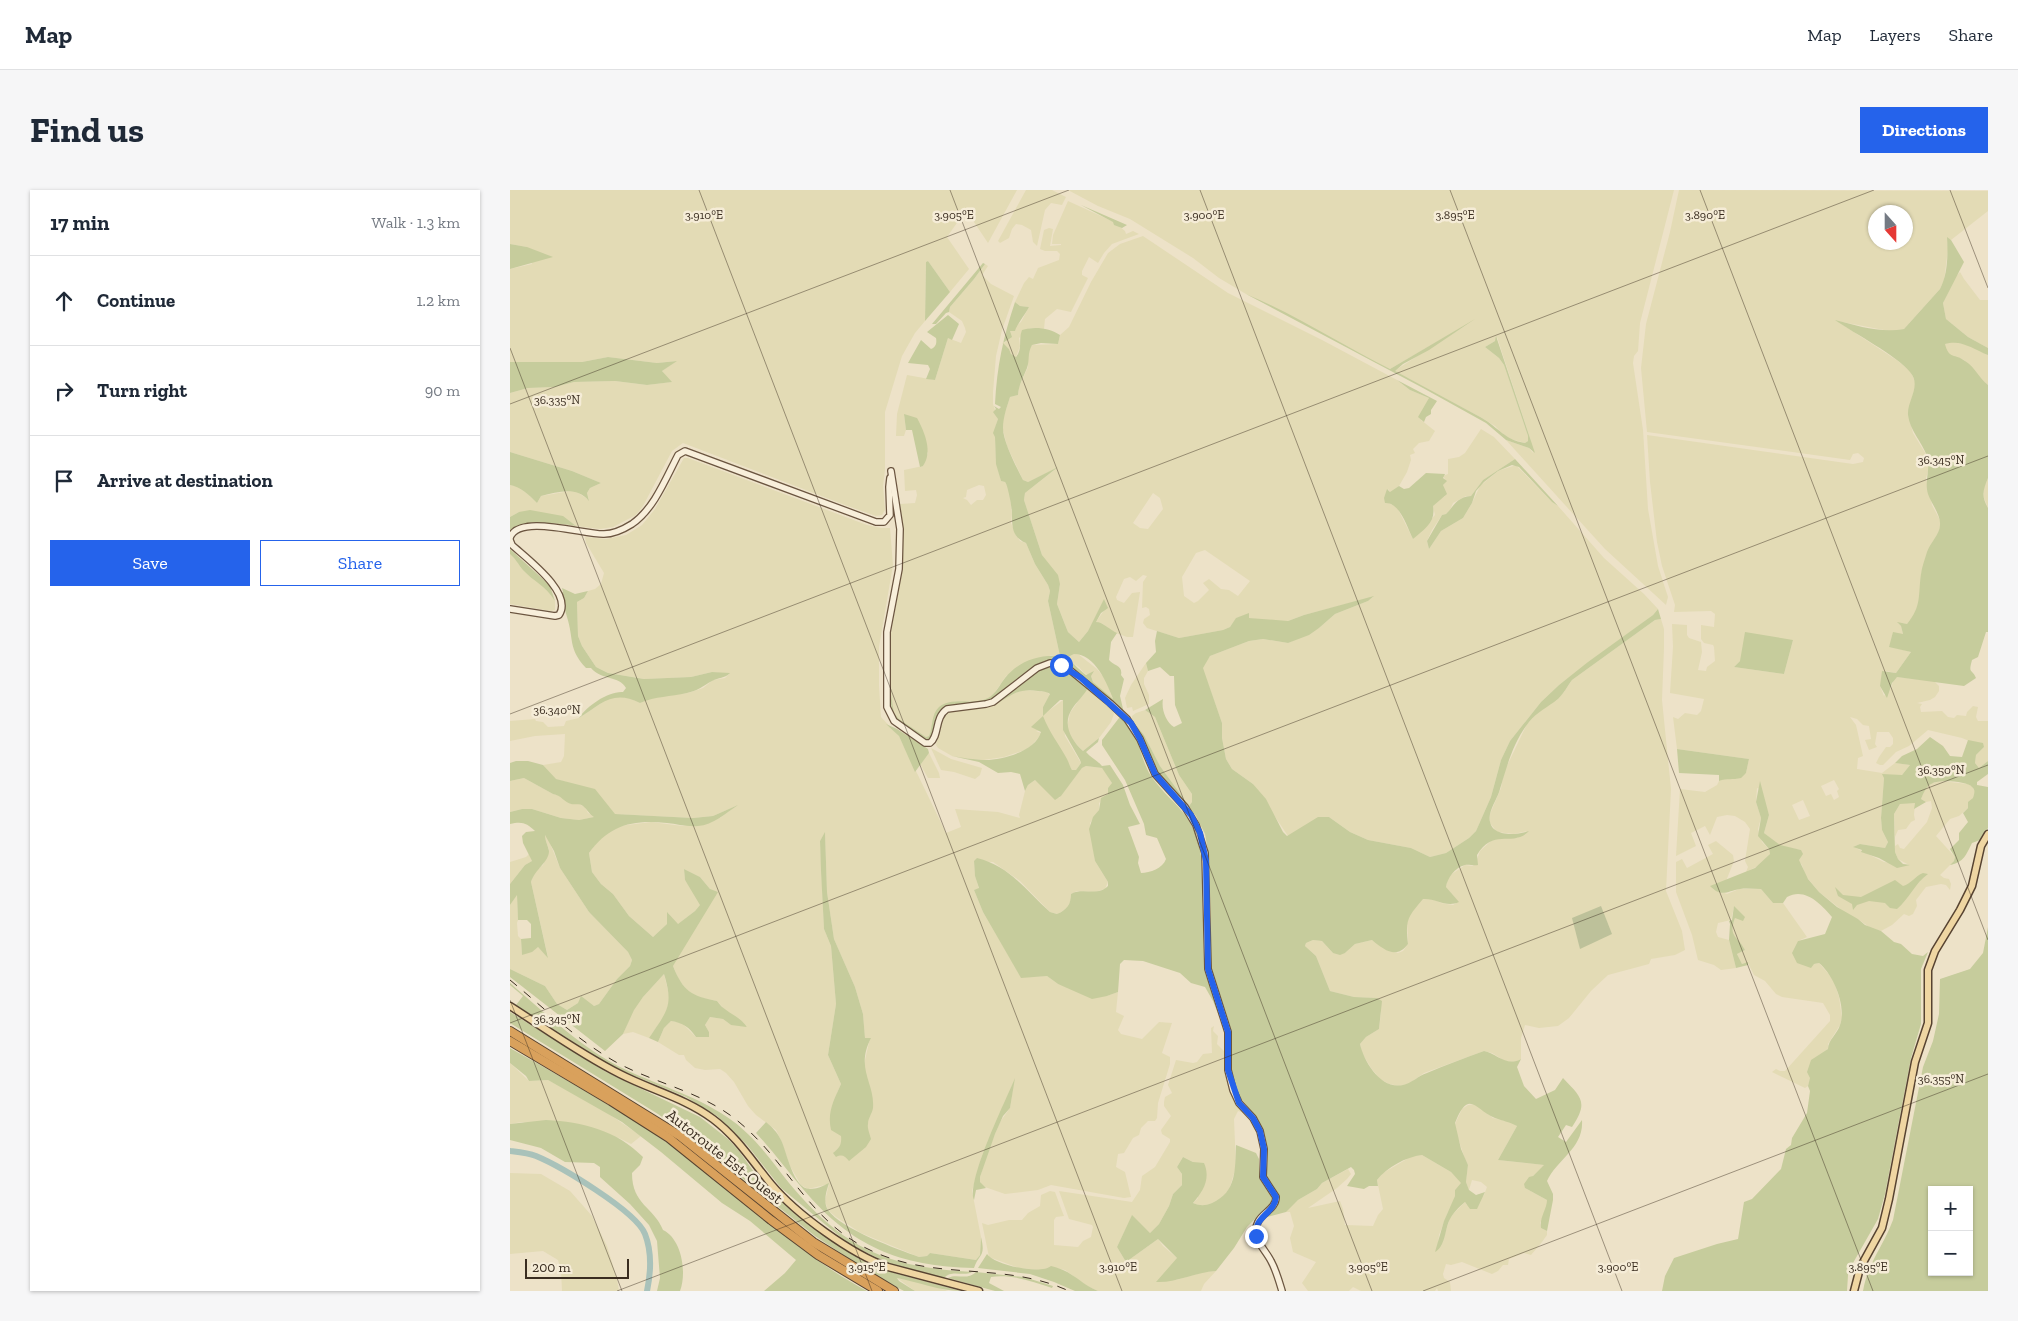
<!DOCTYPE html>
<meta charset="utf-8">
<style>
:root{--surface:#fff;--page:#f6f6f7;--text:#1f2937;--muted:#747a83;--line:#e0e1e3;--accent:#2563eb}
body{margin:0;font-family:"Zilla Slab",serif;background:var(--page);color:var(--text)}
.controls{position:absolute;right:15px;bottom:15px;display:grid;overflow:hidden;border-radius:0px;box-shadow:0 1px 4px #0004}
.controls button{width:45px;height:45px;display:grid;place-items:center;padding:0;border:0;border-bottom:1px solid var(--line);background:var(--surface);color:var(--text);font:25px sans-serif}
.compass{position:absolute;left:1358px;top:15px;width:45px;height:45px;border-radius:50%;background:var(--surface);box-shadow:0 1px 4px #0004;rotate:159deg}
.scale{position:absolute;left:15px;bottom:12px;width:104px;box-sizing:border-box;padding-left:5px;border:2px solid #3a2d20;border-top:0;font-size:14px;line-height:18px;white-space:nowrap;color:#3a2d20;-webkit-text-stroke:4px #f5ecd7;paint-order:stroke}
.stop{position:absolute;width:15px;height:15px;margin:-11px;border:4px solid #2563eb;border-radius:50%;background:#fff}
.stop.end{background:#2563eb;border-color:#fff;box-shadow:0 1px 5px #0008}
.list{margin:0;padding:0;list-style:none}
h2{display:flex;justify-content:space-between;align-items:center;height:65px;margin:0;padding:0 20px;font-size:21px}
h2 small{font-size:16px;font-weight:400;color:var(--muted)}
.list li{display:grid;grid-template-columns:32px 1fr auto;gap:15px;align-items:center;box-sizing:border-box;height:90px;padding:0 20px;border-top:1px solid var(--line)}
.list b{display:block;font-size:19px;white-space:nowrap}
.list em{font-size:16px;font-style:normal;color:var(--muted)}
.actions{display:flex;gap:10px;padding:15px 20px}
.actions a{flex:1;padding:11px 0;border:1px solid var(--accent);border-radius:0px;text-align:center;font-size:18px;color:var(--accent)}
.actions .main{background:var(--accent);color:#fff}
.icon{flex:none;width:28px;height:28px;fill:none;stroke:currentColor;stroke-width:2;stroke-linecap:round;stroke-linejoin:round}
.map{position:relative;flex:none;width:1478px;height:1101px;overflow:hidden;border-radius:0px}
header{display:flex;align-items:center;gap:30px;box-sizing:border-box;height:70px;padding:0 25px;background:var(--surface);border-bottom:1px solid var(--line)}
header strong{font-size:24px}
nav{display:flex;gap:28px;margin-inline-start:auto;font-size:18px}
.intro{display:flex;align-items:center;justify-content:space-between;box-sizing:border-box;height:120px;padding:0 30px}
h1{margin:0;font-size:35px}
.button{padding:12px 22px;border-radius:0px;background:var(--accent);color:#fff;font-size:18px;font-weight:700}
main{display:flex;gap:30px;padding:0 30px}
aside{flex:1;background:var(--surface);border-radius:0px;box-shadow:0 1px 4px #0004}
.map>svg:first-child{display:block}
.farmland{fill:#e3dbb5;fill-rule:evenodd}
.green{fill:#c6cc9c;fill-rule:evenodd}
.cemetery{fill:#bdc19a}
.lines{fill:none;stroke-linecap:round;stroke-linejoin:round}
.river{stroke:#a9c2ba;stroke-width:6}
.secondary-casing{stroke:#6b5540;stroke-width:8}
.primary-casing{stroke:#574331;stroke-width:9}
.highway-casing{stroke:#574331;stroke-width:10}
.secondary{stroke:#f8efdb;stroke-width:5.5}
.primary{stroke:#efd6a2;stroke-width:6}
.highway{stroke:#d9a15c;stroke-width:8}
.rail{stroke:#3a2d20;stroke-width:1;stroke-dasharray:9 9;stroke-linecap:butt}
.route{stroke:#2563eb;stroke-width:6}
.ticks{fill:none;stroke:#3a2d20;stroke-width:1;stroke-opacity:0.45}
.labels{text-anchor:middle;stroke-width:5;stroke-linejoin:round;paint-order:stroke}
.street-label{font-size:16px;fill:#3a2d20;stroke:#f5ecd7}
.ticks-label{font-size:12px;text-anchor:middle;fill:#3a2d20;stroke:#f5ecd7;stroke-width:5;stroke-linejoin:round;paint-order:stroke}
</style>
<header>
<strong>Map</strong>
<nav><a>Map</a><a>Layers</a><a>Share</a></nav>
</header>
<div class="intro"><h1>Find us</h1><a class="button">Directions</a></div>
<main>
<aside>
<h2>17 min<small>Walk · 1.3 km</small></h2>
<ul class="list">
<li><svg class="icon" aria-label="ahead" viewBox="0 0 24 24"><path d="M12 20V5M6 11l6-6 6 6"/></svg><div><b>Continue</b></div><em>1.2 km</em></li>
<li><svg class="icon" aria-label="right" viewBox="0 0 24 24"><path d="M7 20v-9h11M14 6l5 5-5 5"/></svg><div><b>Turn right</b></div><em>90 m</em></li>
<li><svg class="icon" aria-label="arrive" viewBox="0 0 24 24"><path d="M6 21V4h12l-3 4 3 4H6"/></svg><div><b>Arrive at destination</b></div></li>
</ul>
<div class="actions"><a class="main">Save</a><a>Share</a></div>
</aside>
<div class="map">
<svg width="1478" height="1101" viewBox="0 0 1478 1101">
<rect width="100%" height="100%" fill="#ede2c8"/>
<g class="farmland">
<polygon points="0,0 507,0 478,53 456,20 437,47 459,79 440,102 418,71 416,72 415,131 405,143 392,166 375,222 375,280 373,296 375,320 372,325 366,326 335,315 173,253 162,261 133,316 126,325 103,337 90,339 66,336 60,332 9,322 0,327 0,295 6,296 18,304 27,313 31,306 60,301 67,302 79,310 77,303 80,298 91,293 62,281 0,262 0,203 18,198 45,197 64,192 105,191 137,195 161,192 152,181 166,171 147,173 98,167 72,172 0,172 0,79 22,74 17,57 0,54"/>
<polygon points="516,0 542,0 556,7 552,15 541,13 535,20 527,56 523,52 521,40 512,35 506,34 502,39 499,48 490,53 488,51"/>
<polygon points="558,0 1164,0 1130,133 1128,161 1124,166 1123,173 1133,240 1138,319 1148,376 1158,407 1156,415 1095,359 996,250 1019,258 1023,263 1020,248 987,147 985,151 975,157 989,168 994,175 1018,246 1018,251 1015,253 997,248 985,236 972,228 884,181 961,132 880,179 864,172 785,128 736,104 709,88 683,68 620,29 588,16"/>
<path d="M 1169,0 L 1478,1 L 1478,21 L 1441,50 L 1437,48 L 1438,59 L 1434,91 L 1430,99 L 1394,139 L 1379,141 L 1327,131 L 1388,171 L 1401,182 L 1405,192 L 1405,200 L 1398,224 L 1403,243 L 1417,266 L 1419,278 L 1416,288 L 1422,315 L 1431,332 L 1430,339 L 1411,384 L 1411,403 L 1406,423 L 1397,434 L 1388,433 L 1391,436 L 1393,444 L 1379,456 L 1401,462 L 1386,483 L 1376,481 L 1370,496 L 1374,506 L 1381,498 L 1384,488 L 1387,487 L 1424,491 L 1429,496 L 1429,501 L 1425,507 L 1420,510 L 1407,513 L 1412,514 L 1410,517 L 1411,522 L 1432,521 L 1438,527 L 1444,528 L 1447,525 L 1456,526 L 1457,522 L 1463,516 L 1468,517 L 1466,527 L 1468,531 L 1478,531 L 1478,571 L 1469,578 L 1465,573 L 1466,565 L 1474,557 L 1452,548 L 1418,540 L 1399,556 L 1386,562 L 1373,575 L 1370,575 L 1366,573 L 1369,567 L 1376,557 L 1380,557 L 1383,554 L 1383,548 L 1379,542 L 1367,542 L 1365,554 L 1367,557 L 1359,560 L 1355,550 L 1361,549 L 1359,536 L 1353,535 L 1347,529 L 1340,527 L 1346,535 L 1353,566 L 1348,568 L 1347,579 L 1372,583 L 1385,573 L 1400,575 L 1392,585 L 1374,588 L 1371,628 L 1372,640 L 1378,652 L 1375,658 L 1350,654 L 1344,657 L 1374,672 L 1399,675 L 1388,669 L 1385,662 L 1385,656 L 1388,654 L 1390,658 L 1394,659 L 1417,632 L 1422,618 L 1421,611 L 1416,612 L 1411,609 L 1415,598 L 1422,593 L 1431,591 L 1458,594 L 1462,596 L 1465,601 L 1463,608 L 1458,618 L 1449,626 L 1440,629 L 1426,646 L 1445,667 L 1444,671 L 1430,685 L 1434,688 L 1439,689 L 1441,694 L 1440,700 L 1436,695 L 1431,694 L 1416,697 L 1406,710 L 1407,716 L 1403,724 L 1399,726 L 1394,724 L 1382,735 L 1371,741 L 1363,740 L 1348,729 L 1338,725 L 1309,702 L 1295,685 L 1292,675 L 1288,670 L 1291,660 L 1270,656 L 1254,643 L 1259,625 L 1250,599 L 1247,598 L 1246,612 L 1251,628 L 1248,639 L 1252,652 L 1259,659 L 1260,664 L 1250,675 L 1236,682 L 1238,677 L 1235,671 L 1240,639 L 1235,632 L 1225,626 L 1217,625 L 1207,627 L 1200,645 L 1195,636 L 1181,643 L 1186,656 L 1166,666 L 1170,599 L 1195,602 L 1207,595 L 1209,591 L 1216,588 L 1226,589 L 1236,583 L 1239,569 L 1167,559 L 1163,527 L 1168,529 L 1175,523 L 1187,525 L 1191,521 L 1194,509 L 1160,503 L 1163,457 L 1162,434 L 1177,435 L 1177,445 L 1179,448 L 1191,452 L 1192,462 L 1188,480 L 1196,481 L 1197,477 L 1205,471 L 1204,457 L 1203,455 L 1194,453 L 1191,449 L 1191,435 L 1204,437 L 1205,424 L 1201,421 L 1164,422 L 1165,415 L 1152,376 L 1147,352 L 1140,292 L 1137,245 L 1343,274 L 1353,272 L 1354,268 L 1348,263 L 1343,264 L 1340,270 L 1137,242 L 1131,178 L 1136,134 L 1160,42 ZM 1366,22 L 1396,22 L 1396,52 L 1366,52 ZM 1283,450 L 1274,484 L 1224,477 L 1230,471 ZM 1324,590 L 1329,599 L 1327,601 L 1329,607 L 1324,610 L 1321,604 L 1316,606 L 1311,596 ZM 1293,610 L 1300,626 L 1289,630 L 1282,615 Z"/>
<polygon points="558,11 604,32 615,41 616,44 623,41 629,44 602,54 594,63 588,73 579,67 572,81 572,85 578,88 561,122 547,119 535,129 534,139 519,138 509,148 510,156 506,167 501,164 499,159 492,153 496,152 500,141 511,132 519,117 510,116 505,112 514,93 519,87 523,89 528,78 549,70 550,64 547,61 535,61 530,59 534,40 539,38 543,39 540,56 551,55 551,54 542,54 543,45"/>
<path d="M 633,46 L 718,103 L 812,150 L 887,190 L 900,200 L 919,208 L 911,230 L 925,241 L 919,251 L 909,253 L 903,259 L 905,263 L 900,265 L 901,270 L 897,282 L 889,296 L 882,302 L 880,302 L 878,299 L 877,312 L 887,317 L 903,349 L 925,325 L 923,316 L 926,312 L 935,306 L 933,295 L 936,291 L 933,286 L 938,284 L 938,269 L 949,267 L 955,263 L 971,239 L 984,247 L 1005,269 L 973,290 L 961,306 L 956,306 L 943,313 L 940,320 L 936,324 L 932,325 L 922,340 L 917,351 L 919,359 L 931,341 L 953,328 L 962,313 L 970,296 L 988,281 L 1006,275 L 1042,312 L 1048,316 L 1094,368 L 1134,404 L 1148,419 L 1143,425 L 1049,495 L 1031,512 L 1000,551 L 991,570 L 981,607 L 966,641 L 959,648 L 936,663 L 920,667 L 901,658 L 858,650 L 840,642 L 819,627 L 778,646 L 743,594 L 722,579 L 716,569 L 712,548 L 712,533 L 692,477 L 700,466 L 739,451 L 753,449 L 778,453 L 809,438 L 825,424 L 858,411 L 863,407 L 794,425 L 778,431 L 768,432 L 738,428 L 739,424 L 727,428 L 720,437 L 713,440 L 669,448 L 637,438 L 633,433 L 634,429 L 640,425 L 639,419 L 636,417 L 632,418 L 633,392 L 637,386 L 633,385 L 626,391 L 620,387 L 614,389 L 606,407 L 607,410 L 614,413 L 622,403 L 630,402 L 623,447 L 617,447 L 603,442 L 593,434 L 586,432 L 597,416 L 594,410 L 578,441 L 569,452 L 558,442 L 547,414 L 550,394 L 532,365 L 514,310 L 515,303 L 547,278 L 518,292 L 513,290 L 497,256 L 493,240 L 493,229 L 500,207 L 508,205 L 509,197 L 518,177 L 518,162 L 522,155 L 548,154 L 550,145 L 559,137 L 581,92 L 598,63 L 610,54 ZM 643,303 L 650,308 L 653,319 L 638,339 L 630,338 L 623,333 ZM 695,360 L 740,391 L 728,406 L 719,400 L 711,399 L 699,389 L 693,393 L 699,400 L 688,411 L 684,413 L 674,406 L 672,387 L 686,363 Z"/>
<path d="M 475,74 L 478,76 L 472,85 L 481,94 L 504,106 L 492,140 L 486,166 L 483,202 L 483,214 L 488,229 L 485,239 L 486,271 L 491,291 L 495,292 L 499,298 L 502,324 L 501,333 L 506,345 L 510,351 L 516,353 L 525,374 L 538,395 L 540,401 L 538,411 L 550,466 L 541,465 L 496,486 L 483,505 L 477,509 L 468,511 L 446,511 L 430,517 L 419,546 L 416,547 L 389,529 L 384,523 L 379,492 L 381,443 L 393,377 L 393,342 L 390,314 L 405,313 L 407,305 L 406,300 L 395,301 L 394,280 L 413,276 L 418,263 L 394,225 L 396,240 L 394,246 L 386,246 L 387,224 L 397,185 L 425,190 L 438,148 L 451,153 L 456,142 L 455,138 L 452,131 L 439,122 L 440,117 L 464,89 ZM 469,295 L 474,296 L 476,305 L 473,310 L 467,310 L 461,315 L 457,310 L 453,308 L 456,307 L 457,300 Z"/>
<polygon points="1450,82 1454,89 1470,110 1478,110 1478,158 1458,147 1436,129 1433,113 1446,86"/>
<polygon points="1442,152 1459,155 1478,165 1478,195 1471,190 1454,170 1441,166 1437,162 1434,154"/>
<path d="M 174,268 L 178,268 L 357,335 L 371,338 L 380,338 L 383,375 L 369,457 L 369,496 L 371,527 L 389,546 L 436,643 L 451,637 L 445,619 L 488,622 L 510,628 L 509,625 L 515,601 L 518,595 L 525,590 L 549,608 L 572,578 L 576,576 L 592,578 L 596,583 L 602,593 L 601,596 L 598,598 L 598,604 L 589,613 L 589,620 L 580,633 L 585,671 L 598,692 L 595,699 L 585,702 L 567,701 L 561,704 L 561,710 L 557,718 L 548,724 L 540,722 L 510,691 L 483,672 L 464,671 L 465,685 L 469,699 L 464,700 L 473,722 L 511,787 L 537,786 L 548,794 L 597,806 L 608,802 L 606,822 L 614,826 L 608,840 L 611,844 L 632,849 L 649,832 L 662,833 L 652,863 L 660,867 L 660,874 L 648,913 L 647,928 L 645,931 L 638,931 L 631,938 L 629,945 L 623,948 L 614,963 L 608,964 L 606,977 L 615,982 L 621,1007 L 614,1008 L 541,995 L 528,1000 L 495,1004 L 472,996 L 470,992 L 470,987 L 478,961 L 490,932 L 500,918 L 504,891 L 472,966 L 462,1001 L 471,1047 L 470,1065 L 466,1070 L 420,1063 L 417,1066 L 409,1067 L 351,1043 L 326,1027 L 318,1020 L 315,1011 L 319,994 L 298,999 L 291,995 L 280,976 L 272,953 L 266,940 L 246,925 L 238,916 L 224,892 L 216,883 L 210,879 L 195,880 L 185,878 L 176,870 L 174,865 L 169,865 L 148,852 L 154,838 L 161,831 L 172,833 L 186,847 L 199,847 L 199,842 L 195,835 L 200,827 L 213,829 L 221,835 L 216,821 L 207,811 L 187,807 L 176,799 L 169,790 L 163,776 L 200,699 L 190,687 L 174,679 L 175,690 L 191,714 L 185,721 L 167,735 L 158,723 L 157,734 L 143,747 L 119,726 L 103,704 L 91,694 L 82,682 L 79,663 L 88,651 L 102,639 L 117,635 L 141,632 L 173,636 L 210,628 L 226,616 L 203,626 L 183,628 L 104,624 L 99,617 L 60,593 L 45,589 L 33,575 L 51,572 L 54,566 L 55,544 L 25,546 L 0,551 L 0,531 L 25,529 L 26,531 L 33,532 L 38,537 L 54,536 L 56,531 L 69,528 L 96,510 L 107,506 L 120,508 L 130,513 L 143,507 L 178,503 L 193,498 L 203,490 L 215,488 L 219,484 L 202,482 L 181,487 L 134,489 L 98,483 L 86,477 L 72,456 L 68,446 L 67,412 L 74,408 L 78,401 L 85,399 L 91,394 L 94,383 L 76,353 L 75,347 L 96,349 L 116,345 L 132,335 L 145,319 ZM 315,643 L 317,702 L 324,749 L 345,797 L 353,824 L 355,848 L 360,848 L 355,870 L 355,884 L 360,902 L 327,903 L 331,894 L 318,865 L 326,814 L 321,756 L 314,739 L 310,651 Z"/>
<polygon points="1478,288 1478,318 1474,308 1473,298"/>
<polygon points="0,364 6,369 14,380 38,400 45,411 45,420 41,421 0,414"/>
<polygon points="1151,429 1154,439 1154,458 1152,510 1161,599 1156,701 1172,741 1175,760 1165,765 1141,769 1139,774 1098,785 1081,801 1059,828 1048,836 1029,838 1015,835 1011,848 1011,869 1005,872 995,871 982,863 974,861 914,883 900,893 890,896 879,894 870,889 861,878 852,863 850,854 856,847 869,839 871,823 867,808 844,807 820,801 806,766 795,756 796,753 803,750 812,751 823,763 835,763 845,754 862,750 879,761 888,763 893,761 898,754 897,731 899,725 913,708 921,708 931,713 943,715 948,712 936,697 937,690 942,684 955,675 963,676 966,672 970,661 982,650 987,648 1007,648 1017,641 1004,644 987,642 980,633 980,624 991,598 994,582 1017,534 1029,521 1047,510 1054,502 1062,490 1145,430"/>
<polygon points="564,464 568,464 587,479 596,490 603,510 583,492 581,486 574,483 569,477 560,471 558,467"/>
<polygon points="636,473 638,481 634,488 634,494 639,505 639,514 623,521 622,517 617,518 615,508 621,495"/>
<polygon points="578,497 602,518 604,524 601,532 589,548 573,561 561,548 557,538 560,523"/>
<polygon points="514,500 537,502 540,505 533,517 533,525 553,510 553,531 555,546 571,573 566,580 562,580 560,577 537,538 526,541 531,543 530,546 518,559 494,567 473,570 453,568 442,566 428,558 426,555 431,533 434,525 439,522 480,517 502,504"/>
<polygon points="635,520 645,527 669,585 682,604 682,612 679,616 650,576 634,545 622,530 622,526 626,523"/>
<polygon points="421,558 441,569 472,578 470,585 465,589 444,582 431,580"/>
<polygon points="419,563 429,583 430,588 418,588 410,574"/>
<polygon points="14,588 43,604 48,605 61,614 69,614 75,617 78,623 85,627 69,630 51,628 22,619 12,619 0,622 0,591"/>
<polygon points="1396,612 1405,613 1404,625 1405,630 1401,632 1396,639 1388,640 1385,647 1384,624 1390,614"/>
<polygon points="34,645 37,646 50,678 79,722 118,762 122,770 120,776 107,789 89,814 84,816 79,814 68,813 57,820 47,814 35,796 0,779 0,715 7,704 8,730 7,733 8,746 11,749 12,765 28,757 38,767 21,692 24,682 33,675 39,660"/>
<polygon points="1206,651 1223,665 1224,671 1216,691 1201,696 1203,699 1217,704 1229,699 1251,699 1263,713 1273,713 1297,747 1288,751 1304,774 1309,773 1323,789 1329,807 1332,828 1330,835 1318,854 1318,859 1307,868 1298,896 1295,898 1262,882 1266,879 1270,881 1275,881 1320,831 1320,825 1313,813 1272,807 1266,804 1255,791 1244,785 1238,773 1232,774 1227,764 1235,760 1222,745 1221,739 1225,728 1229,722 1224,717 1221,730 1208,733 1206,742 1208,747 1219,750 1226,778 1211,780 1204,775 1188,770 1182,745 1166,702 1166,672 1172,669 1177,678 1203,664 1198,655"/>
<polygon points="19,664 22,671 15,675 0,694 0,672 16,667"/>
<polygon points="154,784 160,809 155,825 139,848 123,842 113,844 123,820 133,807"/>
<polygon points="704,836 703,841 708,846 707,854 715,862 715,878 720,898 727,915 734,923 728,921 724,929 726,977 719,1000 710,1009 698,1015 690,1016 683,1013 688,1008 683,972 673,967 667,977 672,984 672,995 663,1004 659,1016 649,1034 640,1043 622,1026 607,1057 616,1072 648,1049 653,1056 667,1068 666,1090 694,1082 706,1081 694,1094 691,1101 588,1101 577,1096 555,1080 541,1077 537,1080 530,1080 509,1078 479,1067 472,1033 478,1035 499,1030 512,1030 518,1023 530,1016 531,1005 540,1001 545,1002 552,1021 554,1026 546,1027 544,1030 544,1055 568,1057 573,1051 581,1047 583,1037 582,1035 559,1029 549,1001 622,1012 630,1000 632,986 645,977 660,952 660,949 652,944 651,940 661,926 654,916 654,912 655,907 662,903 658,895 666,870 683,873 687,872 693,864 702,863 701,838"/>
<polygon points="0,873 19,891 38,890 48,895 87,916 131,946 121,954 109,948 12,932 0,934"/>
<polygon points="966,914 983,928 1001,932 1007,936 988,970 1035,975 1023,986 1015,998 1037,1010 1037,1018 1030,1033 1031,1038 1037,1041 1037,1045 1032,1052 1021,1065 1014,1063 999,1069 998,1075 993,1075 988,1081 982,1084 952,1072 941,1075 936,1074 933,1084 934,1088 940,1092 941,1101 928,1101 927,1098 925,1101 851,1101 843,1097 839,1101 798,1101 792,1093 806,1072 783,1062 780,1048 784,1036 780,1022 776,1022 778,1019 788,1010 807,999 812,993 838,979 841,984 837,989 827,998 798,1018 830,1011 833,1019 835,1035 863,1036 868,1025 873,1019 867,990 873,983 902,966 912,965 941,982 952,993 945,1000 945,1006 942,1016 938,1022 929,1045 928,1054 931,1056 940,1028 944,1023 955,1012 957,1015 974,1005 977,997 971,992 962,990 959,1000 956,992 958,975 955,969 945,939 945,934 952,919 958,915"/>
<polygon points="0,983 31,984 60,1001 82,1026 97,1056 107,1089 109,1101 52,1101 51,1081 48,1070 33,1061 0,1064"/>
<polygon points="387,1088 414,1093 438,1101 405,1101"/>
</g>
<g class="green">
<polygon points="571,15 617,35 612,38 604,35 603,32"/>
<path d="M 1437,47 L 1441,50 L 1454,72 L 1433,113 L 1436,129 L 1458,147 L 1478,158 L 1478,165 C 1463,159 1451,149 1435,154 C 1439,170 1445,163 1455,171 C 1465,177 1469,188 1478,195 L 1478,288 C 1473,300 1471,306 1478,318 L 1478,442 L 1476,442 L 1468,467 L 1462,470 C 1458,485 1462,478 1466,488 L 1454,496 L 1387,487 L 1382,493 L 1377,508 L 1370,496 L 1372,481 L 1386,483 L 1401,462 L 1379,457 L 1383,442 L 1393,444 L 1391,436 L 1387,432 L 1397,434 C 1412,416 1408,405 1411,384 C 1412,376 1415,369 1417,362 C 1420,353 1430,344 1430,335 C 1431,325 1421,313 1418,304 C 1414,291 1421,279 1417,266 C 1412,252 1400,241 1398,225 C 1397,210 1412,196 1400,182 C 1386,165 1345,144 1325,130 C 1348,136 1370,143 1394,139 L 1430,99 C 1438,84 1438,64 1437,47 Z"/>
<polygon points="0,54 17,57 43,67 0,79"/>
<polygon points="418,71 440,102 415,131 416,72"/>
<polygon points="473,73 475,74 464,89 440,117 439,122 436,123 426,134 422,134"/>
<path d="M 736,104 C 786,125 832,155 880,179 L 965,129 L 919,160 L 893,174 L 885,181 L 972,228 C 989,238 995,250 1015,253 L 1018,251 L 1018,246 L 994,175 L 989,168 L 975,157 L 985,151 L 986,146 L 1025,263 L 1019,258 L 996,250 L 976,233 L 913,198 Z"/>
<path d="M 505,112 L 510,116 L 519,117 C 516,123 506,136 505,141 L 500,141 L 502,147 L 493,153 L 499,159 L 501,164 L 506,167 C 513,159 508,150 512,140 C 524,136 540,138 550,145 L 548,154 L 531,153 L 522,155 C 517,164 520,170 517,178 C 513,188 509,194 508,205 L 500,207 C 497,217 493,227 493,238 C 493,252 507,278 513,290 L 518,292 L 548,277 L 515,303 L 514,310 L 532,365 L 548,385 L 550,394 L 547,414 L 554,432 L 558,442 L 569,452 L 578,441 L 594,409 L 598,418 L 591,423 L 586,432 C 593,432 600,440 607,443 L 601,452 L 599,470 C 604,476 613,475 611,485 L 614,489 L 610,506 L 614,523 L 563,478 L 552,472 L 539,471 L 526,476 L 480,511 L 441,515 L 431,520 L 426,527 L 421,549 L 416,550 C 384,529 381,532 379,492 L 384,523 L 389,529 L 416,547 L 419,546 C 423,537 421,524 429,517 C 443,506 463,516 478,508 C 486,504 490,494 495,488 C 509,471 529,464 550,466 L 538,411 L 540,401 L 538,395 L 525,374 L 516,353 C 502,347 502,337 502,323 C 502,318 498,295 495,292 L 491,291 L 486,274 L 485,247 L 483,243 L 488,229 L 483,222 L 486,219 L 484,216 L 489,219 L 491,217 L 485,214 C 487,176 493,148 505,112 ZM 564,464 C 585,464 597,493 603,509 L 583,492 L 581,486 L 584,481 L 576,485 C 572,482 559,470 558,467 Z"/>
<path d="M 438,125 L 449,134 L 442,150 L 438,148 L 425,190 L 416,189 L 420,179 L 418,175 L 398,173 L 411,150 L 421,159 C 426,157 427,153 426,148 L 417,142 Z"/>
<polygon points="98,167 147,173 167,171 152,181 162,192 137,195 105,191 64,192 45,197 18,198 0,203 0,172 72,172"/>
<polygon points="887,190 927,211 921,220 921,224 916,227 914,232 908,227 919,208 900,200"/>
<path d="M 394,224 L 407,228 C 415,243 423,262 413,276 L 410,277 L 402,240 L 396,240 Z"/>
<path d="M 0,262 L 62,281 L 91,293 L 80,298 L 77,303 L 79,311 C 66,296 49,302 31,306 L 27,313 C 19,305 11,297 0,295 Z"/>
<path d="M 1005,269 L 1048,316 L 1042,312 L 1009,277 L 1002,275 L 988,281 L 974,292 L 966,301 L 962,313 L 953,328 L 931,341 L 919,359 L 917,351 L 932,325 L 936,324 C 945,315 947,307 961,306 L 973,290 Z"/>
<path d="M 916,283 L 935,284 L 933,288 L 937,291 L 933,295 L 937,304 L 923,316 C 926,332 915,339 903,349 C 897,337 890,312 875,313 L 874,308 L 877,299 L 880,302 L 889,296 L 894,299 L 899,298 Z"/>
<path d="M 20,320 L 53,326 L 66,336 C 46,333 19,330 0,340 L 0,327 L 9,322 Z"/>
<path d="M 0,359 L 35,391 L 40,396 L 45,411 C 35,395 24,392 13,380 C 8,374 6,369 0,364 Z"/>
<path d="M 52,398 L 65,404 L 78,401 L 74,408 L 67,412 L 68,446 L 72,456 L 86,477 L 98,483 L 134,489 L 181,487 L 202,482 L 220,483 C 214,489 209,487 202,491 C 193,496 187,501 177,503 C 160,507 146,506 130,513 C 103,499 91,514 69,528 C 77,516 98,501 113,502 L 116,498 C 109,485 92,491 81,478 L 76,478 C 58,459 64,449 57,427 C 55,419 52,412 50,404 L 53,402 Z"/>
<path d="M 864,406 L 858,411 L 825,424 L 809,438 L 799,445 L 778,453 L 753,449 L 739,451 L 700,466 L 693,478 L 712,533 L 712,548 L 716,569 L 722,579 L 743,594 L 756,609 L 773,642 L 777,646 L 808,627 L 819,627 L 840,642 L 858,650 L 901,658 L 920,667 L 936,663 L 959,648 L 966,641 L 981,607 L 991,570 L 1000,551 L 1031,512 L 1049,495 L 1078,472 L 1143,425 L 1148,419 L 1151,429 L 1145,430 L 1062,490 C 1057,497 1054,503 1048,509 C 1038,517 1027,522 1019,532 C 1003,552 997,576 990,599 C 988,607 982,615 980,624 C 976,647 1004,646 1019,641 C 1003,658 984,637 967,665 L 968,675 C 964,676 958,674 955,675 C 945,677 937,689 936,697 L 949,712 C 936,718 926,708 913,709 C 898,727 895,729 898,754 C 887,769 875,761 862,750 L 845,754 L 835,763 L 830,765 L 823,763 L 812,751 L 803,750 L 796,753 L 795,756 L 806,766 L 820,801 L 844,807 L 867,808 L 872,811 L 869,839 L 856,847 L 850,854 C 854,872 871,900 893,895 C 902,893 908,886 917,883 C 935,875 955,868 974,861 C 987,864 997,877 1011,869 L 1007,877 L 1014,896 L 1026,909 L 1045,900 L 1053,888 C 1071,907 1079,912 1062,937 L 1056,935 L 1048,947 L 1056,952 L 1072,930 C 1074,958 1047,969 1037,991 L 1043,1004 L 1043,1010 L 1037,1041 L 1031,1038 C 1029,1028 1037,1019 1037,1010 L 1015,998 L 1014,994 L 1019,987 L 1023,986 L 1034,975 L 988,970 L 1007,936 C 1000,932 993,931 985,928 C 965,920 959,898 945,933 L 951,959 L 958,975 L 956,992 L 959,1000 L 966,1005 L 975,1002 L 967,1019 L 960,1019 L 955,1012 C 949,1017 942,1024 939,1031 C 935,1040 935,1057 925,1062 L 934,1031 L 945,1006 L 945,1000 L 951,993 L 941,982 L 912,965 C 896,967 877,977 867,990 L 868,996 L 859,996 L 854,999 L 837,996 L 845,984 L 844,980 L 841,977 L 812,993 L 807,999 L 788,1010 L 776,1022 L 757,1027 L 767,1017 L 769,1009 L 767,1002 L 756,987 L 755,947 L 748,929 L 728,905 L 721,878 L 720,868 L 722,853 L 720,836 L 700,778 L 701,736 L 699,666 L 695,644 L 686,626 L 647,582 L 632,547 L 622,530 L 634,545 L 650,576 L 679,616 L 682,612 L 682,604 L 669,585 L 645,527 L 635,520 L 653,509 C 651,519 656,532 664,537 L 672,533 L 665,515 L 664,486 L 660,486 L 650,477 L 638,481 L 636,473 L 646,462 L 645,451 L 647,441 L 669,448 L 713,440 L 720,437 L 726,428 L 739,423 L 739,428 L 778,431 L 794,425 Z"/>
<polygon points="1235,442 1283,450 1274,484 1224,477 1230,471"/>
<path d="M 546,475 L 557,480 L 578,497 C 575,505 567,511 562,519 C 552,534 561,550 573,561 L 589,548 L 588,552 L 576,562 C 581,568 587,570 592,576 L 600,575 L 613,595 L 620,615 L 630,634 L 618,637 L 629,667 L 628,673 L 631,683 C 640,683 653,678 656,669 L 647,648 L 636,645 L 634,634 L 615,590 L 592,555 L 592,550 L 609,528 L 612,528 C 617,535 623,542 627,550 C 631,562 634,575 641,586 C 664,618 684,621 691,666 L 694,780 L 707,814 L 715,841 L 703,811 L 695,797 L 681,793 L 670,783 L 633,771 L 614,770 L 610,774 L 608,802 L 597,806 L 582,809 L 548,794 L 537,786 L 511,788 L 473,722 L 464,700 L 469,698 L 465,686 L 464,671 L 467,668 C 500,676 516,701 540,722 L 547,724 C 557,720 561,714 561,704 C 573,697 588,707 598,696 L 598,692 L 585,671 L 579,639 L 583,627 L 589,620 L 591,608 L 598,604 L 598,598 L 602,593 L 592,578 L 576,576 L 572,578 L 551,606 L 545,610 L 525,590 L 518,595 L 515,601 L 510,584 L 501,582 L 488,583 L 469,572 L 442,566 C 452,568 463,569 473,570 C 491,571 526,561 531,542 L 521,537 L 533,526 L 533,517 L 540,504 C 536,501 533,502 528,501 C 508,498 502,505 485,515 L 532,478 ZM 550,510 L 553,510 L 553,540 L 570,570 L 571,573 L 566,580 L 562,580 C 560,577 559,573 557,569 C 549,554 539,542 533,526 Z"/>
<polygon points="376,534 387,539 418,559 419,563 405,582 389,546"/>
<path d="M 1420,547 L 1433,556 L 1440,566 L 1452,567 L 1458,550 L 1473,553 L 1474,557 L 1466,565 L 1465,573 L 1469,578 L 1478,571 L 1478,584 L 1467,592 L 1467,595 L 1478,597 L 1478,638 L 1470,650 L 1462,653 C 1456,665 1454,672 1440,675 L 1444,671 L 1445,667 L 1440,659 L 1449,650 L 1449,643 L 1458,632 L 1453,623 L 1458,618 L 1458,612 L 1463,608 C 1464,604 1466,600 1462,597 C 1458,591 1429,590 1423,593 C 1416,596 1414,602 1411,609 L 1416,612 L 1404,619 L 1405,613 L 1390,614 L 1384,624 L 1385,662 L 1388,669 L 1393,674 L 1400,675 L 1387,678 L 1369,668 L 1351,662 L 1352,660 L 1343,657 L 1350,654 L 1375,658 L 1378,652 L 1372,640 L 1371,628 L 1374,588 L 1372,584 L 1392,585 L 1400,575 L 1385,573 L 1392,566 L 1407,559 Z"/>
<path d="M 1167,559 L 1239,569 L 1236,583 L 1231,588 C 1223,590 1217,588 1209,591 L 1209,585 L 1169,583 Z"/>
<path d="M 6,571 L 18,571 L 33,575 L 46,589 L 85,599 L 105,624 L 183,628 L 203,626 L 228,615 C 216,623 203,635 188,636 C 177,637 167,634 157,633 C 123,629 99,635 79,663 L 82,682 L 91,694 L 103,704 L 119,726 L 143,747 L 157,734 L 157,722 L 168,734 L 185,721 L 190,715 L 175,690 L 174,679 L 190,687 L 200,699 L 208,702 L 163,776 C 173,801 181,806 207,811 C 215,823 229,825 237,837 L 221,835 L 213,829 L 200,827 L 195,835 L 199,842 L 199,847 L 186,847 C 179,837 173,833 161,831 L 154,838 L 148,852 L 139,848 C 157,821 164,816 154,784 L 133,807 L 124,820 L 113,844 L 95,861 L 0,787 L 0,779 L 35,796 L 47,814 L 57,820 L 68,813 L 71,806 L 84,816 L 89,814 L 107,789 L 120,776 L 122,770 L 118,762 L 79,722 L 50,678 L 44,661 L 35,645 C 35,650 38,656 39,661 C 39,672 25,679 21,692 L 38,768 L 28,757 L 22,762 L 12,765 L 11,749 L 21,748 L 21,734 L 17,730 L 8,730 L 7,705 L 0,715 L 0,694 L 15,675 L 22,671 L 13,653 L 12,646 L 16,642 L 25,641 C 17,633 12,631 0,634 L 0,622 L 12,619 L 22,619 L 51,628 L 69,630 L 84,627 C 79,624 77,619 73,616 C 69,613 65,615 61,614 C 54,612 51,605 43,604 L 14,588 L 0,591 L 0,573 Z"/>
<path d="M 1250,591 L 1259,625 L 1254,643 L 1270,655 L 1291,660 L 1293,664 L 1289,670 L 1298,689 L 1309,702 L 1327,717 L 1348,729 L 1355,735 L 1371,741 L 1384,752 L 1391,754 L 1402,764 L 1413,766 L 1418,762 L 1411,779 L 1411,834 L 1401,868 L 1375,1004 L 1368,1029 L 1343,1073 L 1338,1085 L 1337,1101 L 1152,1101 L 1155,1086 L 1164,1068 L 1207,1054 L 1228,1049 L 1234,1012 L 1242,1009 L 1271,979 L 1276,959 L 1281,955 L 1282,948 L 1297,923 L 1300,901 L 1298,896 L 1300,888 L 1297,882 L 1301,870 L 1318,859 C 1318,850 1328,843 1330,835 C 1337,816 1323,784 1309,773 L 1304,774 L 1301,778 L 1287,773 L 1282,763 L 1288,751 L 1315,744 L 1322,727 C 1311,714 1295,697 1277,707 L 1273,713 L 1263,713 L 1251,699 C 1244,699 1237,698 1230,699 C 1217,701 1212,708 1200,696 L 1245,678 L 1260,664 L 1259,659 L 1248,646 L 1251,628 L 1246,612 Z"/>
<path d="M 315,642 L 317,702 L 324,749 L 345,797 L 353,824 L 355,848 L 361,848 C 345,879 365,893 363,918 C 362,924 358,928 358,934 C 357,938 360,945 361,949 L 356,957 L 339,971 C 335,966 332,964 326,967 L 323,963 C 329,958 332,955 331,946 L 321,940 C 317,922 324,910 331,894 L 318,865 L 326,814 L 321,756 L 314,739 L 311,681 L 310,651 Z"/>
<path d="M 1413,683 L 1418,684 C 1405,693 1399,709 1387,719 L 1380,718 L 1375,713 L 1359,711 L 1347,715 L 1343,720 L 1342,714 L 1328,706 L 1325,697 L 1333,705 L 1351,707 L 1385,690 L 1393,696 C 1401,694 1405,686 1413,683 Z"/>
<path d="M 1224,716 L 1235,727 L 1233,731 L 1225,728 C 1218,747 1227,745 1235,760 L 1227,764 L 1232,774 L 1238,772 L 1238,775 L 1226,778 L 1219,750 L 1220,734 L 1219,731 L 1222,730 Z"/>
<path d="M 1478,737 L 1478,1101 L 1353,1101 C 1358,1072 1373,1057 1383,1030 L 1413,877 L 1423,851 L 1429,824 L 1430,789 L 1460,779 L 1473,763 ZM 1422,1000 L 1459,1000 L 1459,1082 L 1422,1082 Z"/>
<path d="M 0,793 C 34,822 68,855 108,876 C 144,894 183,904 217,927 C 243,944 260,969 279,993 C 334,1059 377,1077 462,1082 C 453,1087 442,1079 434,1088 L 378,1073 L 339,1054 L 271,998 L 237,955 L 207,926 L 176,907 L 115,882 L 93,871 L 6,815 L 13,806 L 0,795 Z"/>
<path d="M 0,822 L 96,882 L 190,927 L 218,949 L 229,961 L 249,989 L 265,1005 L 313,1045 L 351,1070 L 384,1083 L 451,1101 C 430,1101 408,1092 387,1088 L 389,1091 L 405,1101 L 394,1101 L 359,1082 L 305,1046 L 194,958 L 148,924 L 0,833 Z"/>
<path d="M 0,858 C 65,895 131,931 190,977 C 245,1020 295,1068 357,1101 L 254,1101 L 275,1083 L 286,1070 L 240,1031 L 212,1013 L 151,962 L 112,932 L 38,890 L 19,891 L 16,886 L 0,873 Z"/>
<path d="M 505,888 L 500,918 L 493,926 L 485,944 L 470,987 L 470,992 L 476,998 L 466,1000 L 464,1010 C 456,991 496,910 505,888 Z"/>
<path d="M 36,930 C 73,932 106,940 133,967 L 130,975 L 122,983 C 122,1015 144,1017 153,1040 C 172,1049 177,1083 170,1101 L 147,1101 L 150,1088 L 147,1051 L 139,1035 L 120,1014 L 90,987 L 90,977 L 84,973 L 55,972 L 31,958 L 0,950 L 0,934 Z"/>
<path d="M 256,932 C 262,937 267,942 271,950 C 277,962 283,999 300,999 C 307,999 313,996 319,993 C 316,1002 313,1012 318,1020 C 331,1039 387,1059 409,1067 L 417,1066 L 420,1063 L 466,1070 L 470,1065 L 471,1047 C 476,1068 469,1063 464,1078 C 389,1076 342,1057 293,999 C 277,981 263,961 246,943 Z"/>
<path d="M 726,955 L 746,963 L 749,969 L 749,988 L 762,1007 L 761,1013 L 737,1037 L 724,1058 L 706,1081 C 685,1082 667,1093 646,1092 L 667,1068 L 648,1049 L 616,1072 L 607,1057 L 622,1025 L 640,1043 L 649,1034 L 659,1016 L 663,1004 L 672,995 L 672,984 L 667,977 L 673,967 L 683,972 L 694,973 C 701,989 693,1001 683,1013 C 690,1016 695,1016 702,1013 C 727,1002 725,979 726,955 Z"/>
<path d="M 477,1064 C 484,1075 531,1085 541,1076 C 563,1081 569,1093 588,1101 L 565,1101 L 544,1092 L 520,1084 L 468,1078 Z"/>
<path d="M 466,1082 L 514,1087 L 543,1096 L 542,1098 C 522,1091 501,1084 481,1087 L 479,1093 L 494,1101 L 485,1101 L 438,1088 C 447,1083 457,1091 466,1082 Z"/>
</g>
<polygon class="cemetery" points="1091,716 1102,744 1070,759 1062,728"/>
<g class="lines">
<path class="river" d="M 0,961 C 8,962 18,963 26,966 C 50,976 126,1021 135,1044 C 142,1062 141,1082 137,1101"/>
<defs>
<g id="secondary">
<path d="M 381,281 L 390,339 L 389,379 L 377,442 L 377,517 L 384,531 L 415,553 L 420,553 C 430,545 424,528 437,519 L 476,514 L 483,512 L 527,478 L 540,473 L 555,476 L 600,513 L 617,529 L 630,549 L 645,584 L 675,617 L 686,635 L 695,663 L 698,779 L 718,842 L 718,880 L 723,900 L 729,913 L 743,928 L 750,941 L 754,959 L 753,987 L 766,1007 C 766,1019 753,1022 748,1032 C 740,1047 755,1059 761,1071 C 766,1080 769,1091 772,1101"/>
<path d="M 0,348 C 8,323 75,345 94,344 C 103,344 114,339 122,334 C 144,319 156,288 168,265 L 175,261 L 366,332 L 374,332 L 380,325 L 379,297 L 380,288"/>
<path d="M 0,350 L 2,355 C 16,368 64,403 49,425 L 45,426 L 0,419"/>
</g>
<g id="primary">
<path d="M 0,816 C 36,839 72,865 110,884 C 141,900 175,908 203,929 C 227,947 242,971 261,994 C 286,1024 341,1064 378,1077 L 469,1101"/>
<polyline points="1344,1101 1350,1078 1372,1038 1379,1009 1405,872 1418,833 1418,780 1425,761 1450,720 1462,696 1471,656 1478,644"/>
</g>
<g id="highway">
<polyline points="0,841 170,946 303,1052 384,1101"/>
<polyline points="0,851 101,911 159,948 261,1030 308,1065 368,1101"/>
</g>
</defs>
<use href="#secondary" class="secondary-casing"/>
<use href="#primary" class="primary-casing"/>
<use href="#highway" class="highway-casing"/>
<use href="#secondary" class="secondary"/>
<use href="#primary" class="primary"/>
<use href="#highway" class="highway"/>
<path class="rail" d="M 0,790 C 34,818 66,849 104,871 C 145,894 192,901 229,932 C 283,977 301,1039 374,1066 C 434,1089 498,1073 559,1101"/>
</g>
<g class="lines">
<path class="route" d="M 551,475 L 571,488 L 621,533 L 630,549 L 645,584 L 681,625 L 690,643 L 696,671 L 698,779 L 718,842 L 718,880 L 729,913 L 743,928 L 750,941 L 754,959 L 753,987 L 766,1007 C 765,1023 743,1027 746,1046"/>
</g>
<path class="ticks" d="M 189,0 L 612,1101M 440,0 L 862,1101M 690,0 L 1112,1101M 940,0 L 1363,1101M 1190,0 L 1478,750M 1440,0 L 1478,98M 0,158 L 362,1101M 0,214 L 559,0M 0,524 L 1364,0M 0,810 L 112,1101M 0,833 L 1478,266M 107,1101 L 1478,575M 913,1101 L 1478,884"/>
<g class="labels">
<g class="street-label">
<text transform="translate(215 966) rotate(38)" y="6">Autoroute Est-Ouest</text>
</g>
</g>
<g class="ticks-label">
<text x="194" y="29">3.910°E</text>
<text x="444" y="29">3.905°E</text>
<text x="694" y="29">3.900°E</text>
<text x="945" y="29">3.895°E</text>
<text x="1195" y="29">3.890°E</text>
<text x="47" y="214">36.335°N</text>
<text x="1431" y="274">36.345°N</text>
<text x="47" y="524">36.340°N</text>
<text x="1431" y="584">36.350°N</text>
<text x="47" y="833">36.345°N</text>
<text x="1431" y="893">36.355°N</text>
<text x="357" y="1081">3.915°E</text>
<text x="608" y="1081">3.910°E</text>
<text x="858" y="1081">3.905°E</text>
<text x="1108" y="1081">3.900°E</text>
<text x="1358" y="1081">3.895°E</text>
</g>
</svg>
<div class="controls">
<button>+</button>
<button>−</button>
</div>
<svg class="compass" viewBox="-18 -18 36 36"><path d="M0-13l5 13h-10z" fill="#e53935"/><path d="M0 13l5-13h-10z" fill="#747a83"/></svg>
<div class="scale">200 m</div>
<div class="stop" style="left:551px;top:475px"></div>
<div class="stop end" style="left:746px;top:1046px"></div>
</div>
</main>
